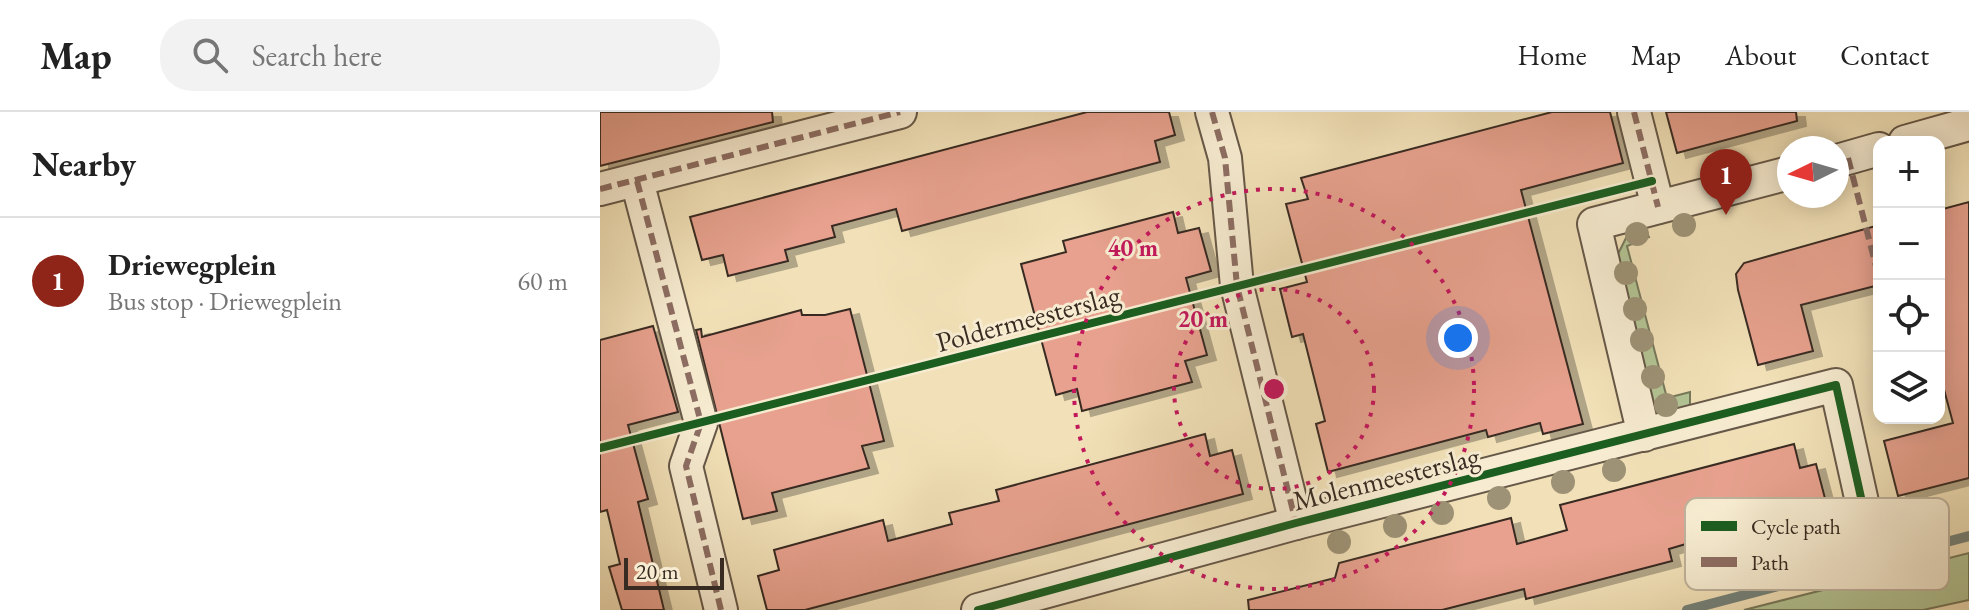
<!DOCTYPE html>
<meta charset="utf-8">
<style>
:root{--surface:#fff;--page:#f2f2f2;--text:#222;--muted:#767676;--line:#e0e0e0;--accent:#8f2418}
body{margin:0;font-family:"EB Garamond",serif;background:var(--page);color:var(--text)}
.controls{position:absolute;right:24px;top:24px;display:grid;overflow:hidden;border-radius:16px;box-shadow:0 4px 20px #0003}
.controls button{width:72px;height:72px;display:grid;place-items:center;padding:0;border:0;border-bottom:2px solid var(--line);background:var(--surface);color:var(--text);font:40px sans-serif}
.compass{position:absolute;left:1177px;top:24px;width:72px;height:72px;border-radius:50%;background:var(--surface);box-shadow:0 4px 20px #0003;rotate:265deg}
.scale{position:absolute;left:24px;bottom:20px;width:100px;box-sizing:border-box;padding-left:8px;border:4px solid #382b22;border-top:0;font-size:22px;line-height:28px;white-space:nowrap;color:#382b22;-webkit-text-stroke:6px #f7ecd1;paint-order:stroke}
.you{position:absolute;left:858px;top:226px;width:28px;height:28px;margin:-20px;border:6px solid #fff;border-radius:50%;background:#1a73e8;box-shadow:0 0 0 12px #1a73e833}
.badge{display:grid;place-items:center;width:52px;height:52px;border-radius:50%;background:var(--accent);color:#fff;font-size:26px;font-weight:700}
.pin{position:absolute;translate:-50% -66px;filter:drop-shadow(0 2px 4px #0008)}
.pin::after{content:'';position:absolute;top:42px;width:28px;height:24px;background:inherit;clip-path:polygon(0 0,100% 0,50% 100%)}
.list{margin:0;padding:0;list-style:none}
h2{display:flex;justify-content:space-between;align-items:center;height:104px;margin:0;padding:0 32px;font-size:34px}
h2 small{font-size:26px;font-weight:400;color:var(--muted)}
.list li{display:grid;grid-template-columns:52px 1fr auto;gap:24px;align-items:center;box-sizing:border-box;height:128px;padding:0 32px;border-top:2px solid var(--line)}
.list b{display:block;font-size:30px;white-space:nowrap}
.list p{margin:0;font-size:26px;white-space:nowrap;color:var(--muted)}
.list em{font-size:26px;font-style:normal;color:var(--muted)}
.icon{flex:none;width:44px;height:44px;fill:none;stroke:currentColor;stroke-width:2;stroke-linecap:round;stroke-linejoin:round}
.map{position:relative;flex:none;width:1369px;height:498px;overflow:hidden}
header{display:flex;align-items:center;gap:48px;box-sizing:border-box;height:112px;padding:0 40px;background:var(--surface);border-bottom:2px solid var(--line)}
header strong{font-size:38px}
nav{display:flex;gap:44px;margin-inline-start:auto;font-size:28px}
.search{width:560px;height:72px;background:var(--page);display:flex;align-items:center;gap:20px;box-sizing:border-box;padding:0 28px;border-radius:32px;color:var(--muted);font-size:30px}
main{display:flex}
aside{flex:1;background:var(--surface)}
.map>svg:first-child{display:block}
.green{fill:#b3c494;stroke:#76785b;stroke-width:2}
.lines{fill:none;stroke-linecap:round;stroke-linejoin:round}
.stream{stroke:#74827a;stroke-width:10}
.building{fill:#e7a18e;stroke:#382b22;stroke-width:2;filter:url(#shadow)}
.minor-casing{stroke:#665848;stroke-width:36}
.minor{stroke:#f7ecd1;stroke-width:32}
.quiet{stroke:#8d6e63;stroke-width:6;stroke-dasharray:12 6;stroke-linecap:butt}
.cycleway-casing{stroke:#f7ecd1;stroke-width:13}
.cycleway{stroke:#1b5e20;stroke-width:8}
.tree{fill:#9d9275}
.ring{fill:none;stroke:#c2185b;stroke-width:4;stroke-dasharray:4 8}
.labels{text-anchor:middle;stroke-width:6;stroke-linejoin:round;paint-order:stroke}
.street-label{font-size:28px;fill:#382b22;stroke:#f7ecd1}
.key{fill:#f7ecd1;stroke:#beb29c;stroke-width:2}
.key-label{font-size:22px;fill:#382b22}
.centre{fill:#c2185b;stroke:#f7ecd1;stroke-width:4}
.ring-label{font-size:24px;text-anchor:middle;font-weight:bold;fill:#c2185b;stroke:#f7ecd1;stroke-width:6;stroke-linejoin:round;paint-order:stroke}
</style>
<header>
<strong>Map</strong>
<div class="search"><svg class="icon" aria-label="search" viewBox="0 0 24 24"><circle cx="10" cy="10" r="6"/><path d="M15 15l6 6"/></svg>Search here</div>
<nav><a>Home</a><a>Map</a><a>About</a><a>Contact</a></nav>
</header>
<main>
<aside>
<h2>Nearby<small></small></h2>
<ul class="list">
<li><span class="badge">1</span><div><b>Driewegplein</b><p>Bus stop · Driewegplein</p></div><em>60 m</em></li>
</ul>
</aside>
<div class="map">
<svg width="1369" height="498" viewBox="0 0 1369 498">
<defs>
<filter id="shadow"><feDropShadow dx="9" dy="5" stdDeviation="0" flood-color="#0004"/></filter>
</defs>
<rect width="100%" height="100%" fill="#f2e1b8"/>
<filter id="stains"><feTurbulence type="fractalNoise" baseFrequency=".0025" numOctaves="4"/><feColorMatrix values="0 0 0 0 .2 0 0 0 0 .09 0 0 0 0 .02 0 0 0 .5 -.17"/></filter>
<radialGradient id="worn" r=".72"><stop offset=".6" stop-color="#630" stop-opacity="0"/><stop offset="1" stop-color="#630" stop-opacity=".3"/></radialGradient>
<g class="green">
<polygon points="1043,114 1049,125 1027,134 1067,286 1090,280 1090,292 1084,301 1068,305 1056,299 1051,289 1015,148 1031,116"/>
<polygon points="1369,441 1369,488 1323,498 1144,498"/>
</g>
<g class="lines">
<polyline class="stream" points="1087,498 1369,424"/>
</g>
<g class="building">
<polygon points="0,0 172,0 173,10 0,54"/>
<polygon points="487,0 569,0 575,23 555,29 560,50 328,112 302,119 296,97 232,114 235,125 185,138 188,149 128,164 123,143 102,148 90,105"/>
<polygon points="952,0 1010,0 1023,51 921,78 983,312 943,322 940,311 888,325 886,318 728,360 716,312 725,309 703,222 692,225 680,177 707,170 686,92 708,87 701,66"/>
<polygon points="1066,0 1196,0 1197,9 1077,41"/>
<polygon points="1369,90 1369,366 1298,384 1284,329 1353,311 1339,259 1339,98"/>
<polygon points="573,100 578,121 599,116 611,159 586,166 607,243 585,249 592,270 482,299 477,277 456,283 421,152 466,140 463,129"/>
<polygon points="1279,113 1279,173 1201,193 1213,239 1158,253 1138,178 1136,162 1144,151"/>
<polygon points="250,197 284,329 262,334 269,356 172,381 177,399 143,407 96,218 101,217 102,225 201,198 202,203 225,203"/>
<polygon points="53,214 78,300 28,313 48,387 38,390 64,498 22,498 9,455 20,452 7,398 0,400 0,228"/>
<polygon points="605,322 610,344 632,338 643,382 205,498 167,498 158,464 179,458 174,438 283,408 288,429 352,412 349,401 399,389 396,378"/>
<polygon points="1194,332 1200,356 1216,352 1227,394 1174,409 1177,420 1124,434 1121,423 1096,429 1069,437 1072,449 926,487 924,477 842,498 649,498 648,488 735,466 739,451 911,406 917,432 967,418 960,393"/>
</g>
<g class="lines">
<defs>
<g id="minor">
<polyline points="612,0 625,46 637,174 696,411"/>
<polyline points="1034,0 1058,95"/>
<polyline points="1305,30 1369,12"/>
<polyline points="1237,49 1279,37"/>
<polyline points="37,69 101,311 86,354 121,498"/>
<polyline points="0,77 300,0"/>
<polyline points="1044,323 994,112 1189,61"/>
<polyline points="378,498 696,411 1236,273 1266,408"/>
</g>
</defs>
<use href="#minor" class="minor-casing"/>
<use href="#minor" class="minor"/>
<g class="quiet">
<polyline points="612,0 625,46 637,174 696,411"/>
<polyline points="1034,0 1058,95"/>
<polyline points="1248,46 1279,166"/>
<polyline points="37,69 101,311 86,354 121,498"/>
<polyline points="0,77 300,0"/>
</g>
<defs>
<g id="cycleway">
<polyline points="0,336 1052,69"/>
<polyline points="378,498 696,411 1236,273 1266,408"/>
</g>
</defs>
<use href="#cycleway" class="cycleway-casing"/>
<use href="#cycleway" class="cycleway"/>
</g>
<g class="tree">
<circle cx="1084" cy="113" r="12"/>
<circle cx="1037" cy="122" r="12"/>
<circle cx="1026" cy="161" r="12"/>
<circle cx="1035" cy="197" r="12"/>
<circle cx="1042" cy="228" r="12"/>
<circle cx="1053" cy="265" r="12"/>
<circle cx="1066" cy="293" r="12"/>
<circle cx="1014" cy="358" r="12"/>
<circle cx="963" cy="370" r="12"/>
<circle cx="899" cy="386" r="12"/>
<circle cx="842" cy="401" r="12"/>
<circle cx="795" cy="414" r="12"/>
<circle cx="739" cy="430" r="12"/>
</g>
<g class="ring">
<circle cx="674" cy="277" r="100"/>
<circle cx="674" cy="277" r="200"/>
</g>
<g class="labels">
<g class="street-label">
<text transform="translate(428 206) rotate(-15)" y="10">Poldermeesterslag</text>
<text transform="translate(786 366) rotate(-14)" y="10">Molenmeesterslag</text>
</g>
</g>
<rect x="1085" y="386" width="264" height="92" rx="12" class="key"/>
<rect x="1101" y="409" width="36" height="10" fill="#1b5e20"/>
<rect x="1101" y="445" width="36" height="10" fill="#8d6e63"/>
<g class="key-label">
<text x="1151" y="422">Cycle path</text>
<text x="1151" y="458">Path</text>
</g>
<circle cx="674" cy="277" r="12" class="centre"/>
<g class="ring-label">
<text x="533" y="144">40 m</text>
<text x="603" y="215">20 m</text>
</g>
<rect width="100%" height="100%" filter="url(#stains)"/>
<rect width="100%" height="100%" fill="url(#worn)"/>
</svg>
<div class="controls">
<button>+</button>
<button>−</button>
<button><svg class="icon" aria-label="locate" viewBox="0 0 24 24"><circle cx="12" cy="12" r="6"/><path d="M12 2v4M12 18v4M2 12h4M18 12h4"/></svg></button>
<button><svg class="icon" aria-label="layers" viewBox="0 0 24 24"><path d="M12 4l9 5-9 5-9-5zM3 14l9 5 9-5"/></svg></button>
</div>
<svg class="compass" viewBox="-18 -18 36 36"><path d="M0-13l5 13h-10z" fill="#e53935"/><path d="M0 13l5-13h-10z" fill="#767676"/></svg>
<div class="scale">20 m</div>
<div class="you"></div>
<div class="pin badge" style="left:1126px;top:103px">1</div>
</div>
</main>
